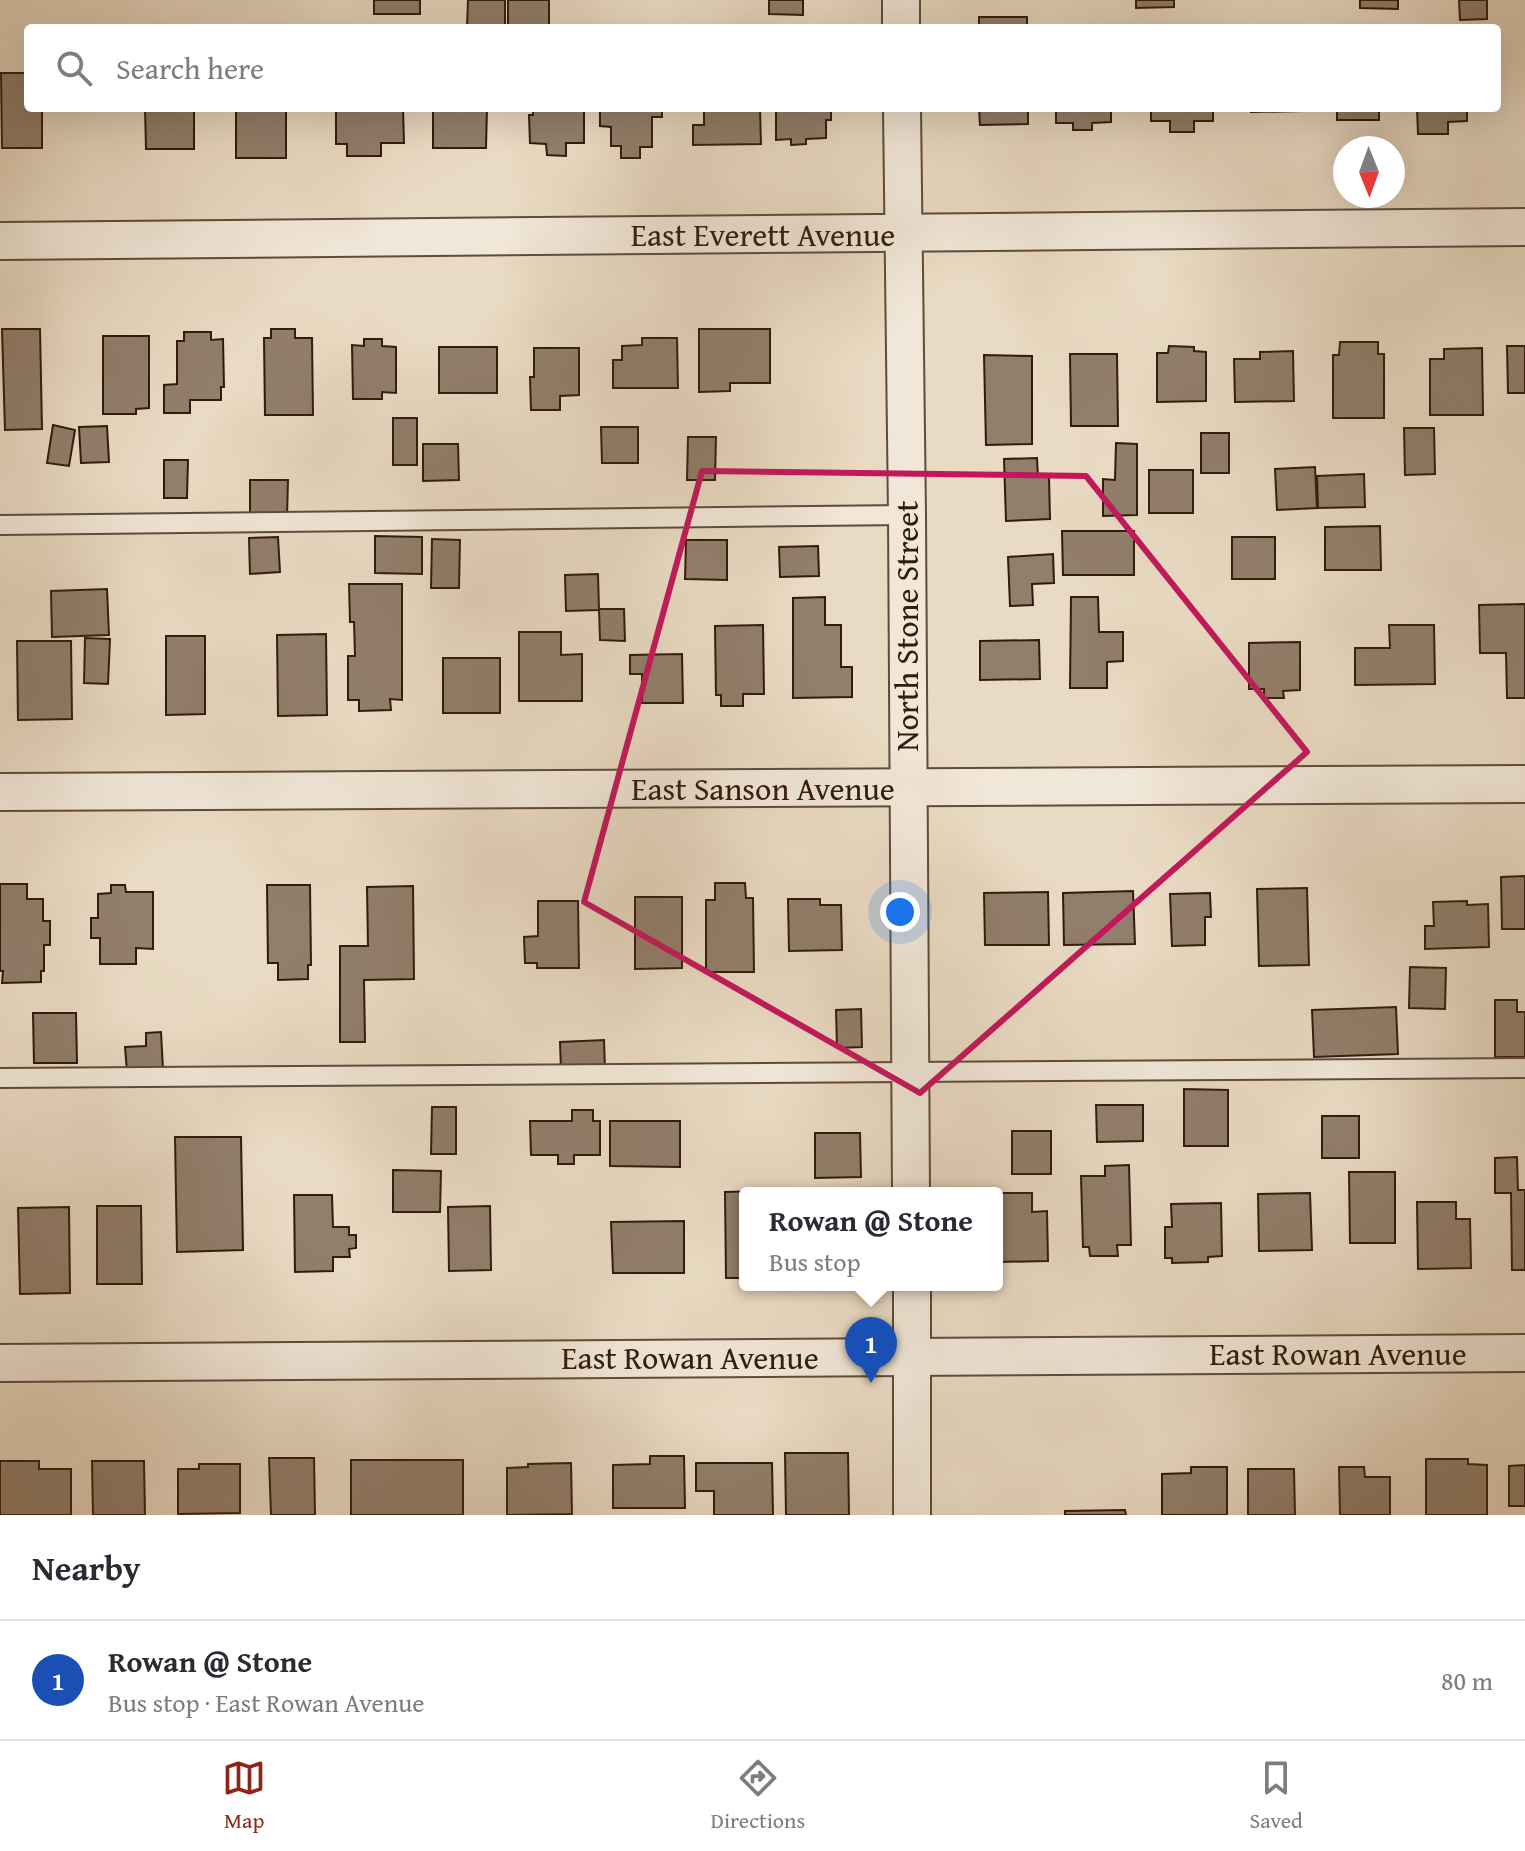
<!DOCTYPE html>
<meta charset="utf-8">
<style>
:root{--surface:#fff;--page:#f2f2f3;--text:#2b2b33;--muted:#7c7c81;--line:#e1e1e2;--accent:#8f2418}
body{margin:0;font-family:"Gentium Book Plus",serif;background:var(--page);color:var(--text)}
.compass{position:absolute;left:1333px;top:136px;width:72px;height:72px;border-radius:50%;background:var(--surface);box-shadow:0 8px 32px #0002;rotate:179deg}
.you{position:absolute;left:900px;top:912px;width:28px;height:28px;margin:-20px;border:6px solid #fff;border-radius:50%;background:#1a73e8;box-shadow:0 0 0 12px #1a73e833}
.badge{display:grid;place-items:center;width:52px;height:52px;border-radius:50%;background:var(--accent);color:#fff;font-size:26px;font-weight:700}
.pin{position:absolute;translate:-50% -66px;filter:drop-shadow(0 2px 4px #0008)}
.pin::after{content:'';position:absolute;top:42px;width:28px;height:24px;background:inherit;clip-path:polygon(0 0,100% 0,50% 100%)}
.popup{position:absolute;left:739px;top:1187px;width:264px;height:104px;box-sizing:border-box;display:grid;place-content:center;border-radius:8px;background:var(--surface);filter:drop-shadow(0 2px 6px #0005);font-size:26px;white-space:nowrap;color:var(--muted)}
.popup b{font-size:30px;color:var(--text)}
.popup::after{content:'';position:absolute;left:50%;top:100%;margin-left:-16px;border:16px solid transparent;border-top-color:var(--surface)}
.list{margin:0;padding:0;list-style:none}
h2{display:flex;justify-content:space-between;align-items:center;height:104px;margin:0;padding:0 32px;font-size:34px}
h2 small{font-size:26px;font-weight:400;color:var(--muted)}
.list li{display:grid;grid-template-columns:52px 1fr auto;gap:24px;align-items:center;box-sizing:border-box;height:120px;padding:0 32px;border-top:2px solid var(--line)}
.list b{display:block;font-size:30px;white-space:nowrap}
.list p{margin:0;font-size:26px;white-space:nowrap;color:var(--muted)}
.list em{font-size:26px;font-style:normal;color:var(--muted)}
.icon{flex:none;width:44px;height:44px;fill:none;stroke:currentColor;stroke-width:2;stroke-linecap:round;stroke-linejoin:round}
.map{position:relative;flex:none;width:1525px;height:1515px;overflow:hidden}
.search{position:absolute;background:var(--surface);box-shadow:0 8px 32px #0002;left:24px;right:24px;top:24px;height:88px;display:flex;align-items:center;gap:20px;box-sizing:border-box;padding:0 28px;border-radius:8px;color:var(--muted);font-size:30px}
.sheet{height:224px;background:var(--surface)}
nav{display:flex;justify-content:space-around;align-items:center;box-sizing:border-box;height:112px;border-top:2px solid var(--line);background:var(--surface);font-size:22px;color:var(--muted)}
nav a{display:grid;justify-items:center;gap:4px}
nav .on{color:var(--accent)}
.map>svg:first-child{display:block}
.building{fill:#917e6b;stroke:#311b0b;stroke-width:2}
.lines{fill:none;stroke-linecap:round;stroke-linejoin:round}
.service-casing{stroke:#5f4b39;stroke-width:22}
.minor-casing{stroke:#5f4b39;stroke-width:40}
.service{stroke:#f1e7d8;stroke-width:18}
.minor{stroke:#f1e7d8;stroke-width:36}
.marked{fill:none;stroke:#c2185b;stroke-width:6;stroke-linejoin:round}
.labels{text-anchor:middle;stroke-width:7;stroke-linejoin:round;paint-order:stroke}
.street-label{font-size:32px;fill:#311b0b;stroke:#f1e7d8}
</style>
<div class="map">
<svg width="1525" height="1515" viewBox="0 0 1525 1515">
<rect width="100%" height="100%" fill="#e9dac3"/>
<filter id="stains"><feTurbulence type="fractalNoise" baseFrequency=".0025" numOctaves="4"/><feColorMatrix values="0 0 0 0 .2 0 0 0 0 .09 0 0 0 0 .02 0 0 0 .5 -.17"/></filter>
<radialGradient id="worn" r=".72"><stop offset=".6" stop-color="#630" stop-opacity="0"/><stop offset="1" stop-color="#630" stop-opacity=".3"/></radialGradient>
<g class="building">
<rect x="374" y="0" width="46" height="14"/>
<polygon points="468,0 505,0 505,28 467,28"/>
<rect x="508" y="0" width="41" height="28"/>
<polygon points="769,0 803,0 803,15 769,14"/>
<polygon points="1136,0 1174,0 1174,7 1136,8"/>
<polygon points="1360,0 1398,0 1398,9 1360,8"/>
<polygon points="1459,0 1487,0 1487,19 1460,20"/>
<rect x="979" y="17" width="48" height="11"/>
<polygon points="1,73 28,73 28,108 42,108 42,148 2,148"/>
<polygon points="145,108 194,108 194,149 146,149"/>
<rect x="236" y="108" width="50" height="50"/>
<polygon points="336,108 403,108 404,143 381,143 381,156 347,156 347,144 336,144"/>
<polygon points="433,108 487,108 486,148 433,148"/>
<polygon points="533,108 584,108 584,143 566,143 566,156 547,155 546,144 530,143 529,115 533,115"/>
<polygon points="600,108 662,108 662,117 652,117 652,147 640,147 640,158 621,158 621,146 611,146 611,127 600,126"/>
<polygon points="704,108 760,108 761,144 693,145 693,125 704,125"/>
<polygon points="776,108 831,108 831,120 826,120 826,138 806,139 806,144 791,145 791,139 776,140"/>
<polygon points="979,108 1028,108 1028,124 980,125"/>
<polygon points="1056,108 1111,108 1111,122 1092,123 1092,130 1073,130 1073,123 1056,123"/>
<polygon points="1151,108 1213,108 1213,121 1194,121 1194,132 1170,132 1170,121 1151,121"/>
<polygon points="1251,108 1304,108 1304,111 1251,112"/>
<rect x="1337" y="108" width="42" height="12"/>
<polygon points="1417,108 1467,108 1467,121 1448,122 1448,134 1418,134"/>
<polygon points="2,329 40,329 42,429 5,430"/>
<polygon points="271,329 295,329 295,338 312,338 313,415 265,415 264,338 271,338"/>
<polygon points="699,329 770,329 770,383 730,383 730,391 699,392"/>
<polygon points="184,332 211,332 211,340 223,339 224,387 221,387 221,400 190,400 190,413 164,413 164,385 177,384 177,341 184,341"/>
<polygon points="103,336 149,336 149,408 136,409 136,414 103,414"/>
<polygon points="642,338 677,338 678,388 613,388 613,360 622,360 622,346 642,345"/>
<polygon points="364,339 382,339 382,346 396,347 396,393 382,392 382,399 353,399 352,345 364,346"/>
<polygon points="1340,342 1378,342 1378,354 1384,354 1384,418 1333,418 1333,355 1339,355"/>
<polygon points="1169,346 1194,347 1194,351 1206,352 1206,401 1157,402 1157,353 1168,353"/>
<polygon points="1507,346 1525,346 1525,393 1508,393"/>
<rect x="439" y="347" width="58" height="46"/>
<polygon points="534,348 579,348 579,395 560,396 560,410 531,410 530,377 534,377"/>
<polygon points="1482,348 1483,415 1430,415 1430,359 1444,359 1444,349"/>
<polygon points="1293,351 1294,401 1235,402 1234,359 1260,359 1260,352"/>
<polygon points="1070,354 1117,354 1118,426 1071,426"/>
<polygon points="984,355 1032,356 1032,444 986,445"/>
<rect x="393" y="418" width="24" height="47"/>
<polygon points="53,425 75,430 69,466 47,463"/>
<polygon points="107,426 109,462 81,463 79,427"/>
<polygon points="601,427 638,427 638,463 602,463"/>
<polygon points="1404,428 1434,428 1435,474 1405,475"/>
<rect x="1201" y="433" width="28" height="40"/>
<polygon points="688,437 716,437 715,480 687,480"/>
<polygon points="1116,443 1137,444 1137,515 1103,516 1103,479 1115,480"/>
<polygon points="423,444 458,444 459,480 423,481"/>
<polygon points="1037,458 1038,477 1049,477 1050,519 1006,521 1004,459"/>
<polygon points="164,460 188,460 187,498 164,498"/>
<polygon points="1315,467 1317,508 1277,510 1275,469"/>
<rect x="1149" y="470" width="44" height="43"/>
<polygon points="1364,474 1365,507 1318,508 1317,476"/>
<polygon points="250,480 288,480 287,518 250,517"/>
<polygon points="1380,526 1381,570 1325,570 1325,527"/>
<polygon points="1062,531 1134,531 1134,575 1063,575"/>
<polygon points="375,536 422,537 422,574 375,573"/>
<polygon points="278,537 280,572 250,574 249,538"/>
<rect x="1232" y="537" width="43" height="42"/>
<polygon points="432,539 460,540 459,588 431,588"/>
<polygon points="686,540 727,540 727,580 685,579"/>
<polygon points="818,546 819,576 780,577 779,547"/>
<polygon points="1053,554 1054,583 1032,584 1033,605 1010,606 1008,557"/>
<polygon points="598,574 599,610 566,611 565,575"/>
<polygon points="349,584 402,584 402,700 390,699 391,710 359,711 359,700 348,700 348,656 355,656 354,622 350,622"/>
<polygon points="107,589 109,635 52,637 51,591"/>
<polygon points="825,597 825,625 841,625 841,667 852,667 852,697 793,698 793,598"/>
<polygon points="1071,597 1098,597 1099,632 1123,632 1123,661 1107,662 1107,688 1070,688"/>
<polygon points="1525,604 1525,698 1507,698 1506,653 1480,653 1479,605"/>
<polygon points="599,609 624,609 625,641 600,640"/>
<polygon points="763,625 764,694 743,694 743,706 721,706 721,695 716,695 715,626"/>
<polygon points="1389,625 1434,625 1435,684 1355,685 1355,648 1390,648"/>
<polygon points="519,632 561,632 561,655 582,654 582,701 519,701"/>
<polygon points="326,634 327,715 278,716 277,635"/>
<polygon points="166,636 205,636 205,714 166,715"/>
<polygon points="85,638 110,639 108,684 84,683"/>
<polygon points="1039,640 1040,679 980,680 980,641"/>
<polygon points="17,641 71,641 72,719 18,720"/>
<polygon points="1300,642 1300,690 1283,691 1284,698 1264,698 1264,689 1249,689 1249,643"/>
<polygon points="682,654 683,703 642,703 642,674 630,674 630,655"/>
<rect x="443" y="658" width="57" height="55"/>
<polygon points="1525,876 1525,929 1502,929 1501,877"/>
<polygon points="715,883 745,883 746,898 753,898 754,972 706,972 706,900 715,900"/>
<polygon points="0,884 27,884 27,899 43,899 43,921 50,921 50,945 44,945 44,971 41,971 41,982 2,983 3,971 0,971"/>
<polygon points="111,885 125,885 126,892 153,892 153,949 136,948 136,964 100,964 100,938 91,938 91,918 98,918 98,894 111,893"/>
<polygon points="267,885 310,885 311,965 308,965 308,979 278,980 278,963 268,963"/>
<polygon points="413,886 414,979 364,980 365,1042 340,1042 340,946 368,946 367,887"/>
<polygon points="1307,888 1309,965 1259,966 1257,889"/>
<polygon points="1133,891 1135,944 1064,945 1063,893"/>
<polygon points="1048,892 1049,945 985,945 984,893"/>
<polygon points="1210,893 1211,917 1205,917 1205,945 1172,946 1170,894"/>
<polygon points="635,897 682,897 682,968 635,969"/>
<polygon points="788,899 820,899 820,905 841,905 842,950 789,951"/>
<polygon points="538,901 578,901 579,968 537,968 537,963 525,963 524,937 538,936"/>
<polygon points="1467,901 1467,905 1488,904 1489,947 1425,949 1425,926 1434,926 1433,902"/>
<polygon points="1410,967 1446,968 1445,1009 1409,1008"/>
<polygon points="1495,1000 1517,1000 1517,1012 1525,1012 1525,1057 1495,1057"/>
<polygon points="1396,1007 1398,1054 1314,1057 1312,1010"/>
<polygon points="861,1009 862,1047 837,1048 836,1010"/>
<polygon points="33,1013 76,1013 77,1063 34,1063"/>
<polygon points="161,1032 163,1070 127,1072 125,1047 146,1046 146,1033"/>
<polygon points="604,1040 605,1069 561,1070 560,1042"/>
<polygon points="1184,1089 1228,1090 1228,1146 1184,1146"/>
<polygon points="1096,1105 1143,1105 1143,1141 1097,1142"/>
<polygon points="432,1107 456,1107 456,1154 431,1154"/>
<polygon points="572,1110 593,1110 593,1121 600,1121 600,1155 574,1155 574,1164 558,1164 558,1155 531,1155 530,1121 572,1121"/>
<rect x="1322" y="1116" width="37" height="42"/>
<polygon points="610,1121 680,1121 680,1167 610,1166"/>
<rect x="1012" y="1131" width="39" height="43"/>
<polygon points="815,1133 860,1133 861,1177 815,1178"/>
<polygon points="175,1137 241,1137 243,1250 177,1252"/>
<polygon points="1517,1157 1518,1190 1525,1190 1525,1270 1512,1270 1511,1193 1495,1193 1495,1158"/>
<polygon points="1129,1165 1131,1245 1117,1245 1118,1256 1090,1256 1089,1247 1083,1247 1081,1176 1105,1176 1105,1166"/>
<polygon points="393,1170 441,1171 440,1212 393,1212"/>
<polygon points="1349,1172 1395,1172 1395,1243 1350,1243"/>
<polygon points="758,1191 758,1193 745,1193 745,1278 726,1278 725,1192"/>
<polygon points="997,1193 1032,1193 1032,1212 1047,1211 1048,1261 997,1262"/>
<polygon points="1310,1193 1312,1250 1259,1251 1258,1194"/>
<polygon points="294,1195 332,1195 333,1227 349,1227 349,1235 356,1235 356,1248 349,1249 350,1257 333,1257 333,1271 295,1272"/>
<polygon points="1417,1202 1456,1202 1456,1219 1470,1219 1471,1268 1418,1269"/>
<polygon points="1221,1203 1222,1256 1208,1257 1208,1262 1172,1263 1172,1258 1165,1258 1165,1227 1172,1227 1171,1204"/>
<polygon points="97,1206 141,1206 142,1284 97,1284"/>
<polygon points="490,1206 491,1270 449,1271 448,1207"/>
<polygon points="69,1207 70,1293 20,1294 18,1208"/>
<polygon points="684,1221 684,1273 613,1273 611,1222"/>
<polygon points="785,1453 848,1453 849,1515 786,1515"/>
<polygon points="650,1456 684,1456 685,1508 613,1508 613,1465 650,1464"/>
<polygon points="269,1458 314,1458 315,1515 271,1515"/>
<polygon points="1426,1459 1468,1459 1468,1464 1487,1465 1487,1515 1426,1515"/>
<rect x="351" y="1460" width="112" height="55"/>
<polygon points="0,1461 39,1461 39,1469 71,1469 71,1515 0,1515"/>
<polygon points="92,1461 144,1461 145,1515 93,1515"/>
<polygon points="571,1463 572,1514 507,1515 507,1468 528,1467 528,1464"/>
<polygon points="696,1463 772,1463 773,1515 714,1515 714,1491 696,1491"/>
<polygon points="199,1464 240,1464 240,1513 178,1514 178,1469 199,1469"/>
<polygon points="1525,1465 1525,1506 1509,1506 1509,1466"/>
<polygon points="1191,1467 1227,1467 1227,1515 1162,1515 1162,1474 1191,1473"/>
<polygon points="1339,1467 1364,1467 1365,1477 1390,1477 1390,1515 1340,1515"/>
<polygon points="1248,1469 1294,1469 1295,1515 1248,1515"/>
<polygon points="1125,1510 1126,1515 1065,1515 1065,1511"/>
</g>
<g class="lines">
<defs>
<g id="service">
<polyline points="0,525 907,515"/>
<polyline points="0,1078 1525,1068"/>
</g>
<g id="minor">
<polyline points="901,0 901,28"/>
<polyline points="902,108 907,515 911,1193"/>
<polyline points="0,241 1525,227"/>
<polyline points="0,792 1525,784"/>
<polyline points="912,1285 912,1515"/>
<polyline points="0,1363 1525,1353"/>
</g>
</defs>
<use href="#service" class="service-casing"/>
<use href="#minor" class="minor-casing"/>
<use href="#service" class="service"/>
<use href="#minor" class="minor"/>
</g>
<path class="marked" d="M 702,471 L 1086,476 L 1307,752 L 920,1093 L 584,902 Z"/>
<g class="labels">
<g class="street-label">
<text x="763" y="246">East Everett Avenue</text>
<text transform="translate(907 626) rotate(-90)" y="11">North Stone Street</text>
<text x="763" y="800">East Sanson Avenue</text>
<text x="1338" y="1365">East Rowan Avenue</text>
<text x="690" y="1369">East Rowan Avenue</text>
</g>
</g>
<rect width="100%" height="100%" filter="url(#stains)"/>
<rect width="100%" height="100%" fill="url(#worn)"/>
</svg>
<svg class="compass" viewBox="-18 -18 36 36"><path d="M0-13l5 13h-10z" fill="#e53935"/><path d="M0 13l5-13h-10z" fill="#7c7c81"/></svg>
<div class="you"></div>
<div class="pin badge" style="left:871px;top:1383px;background:#1a4fb4">1</div>
<div class="popup"><b>Rowan @ Stone</b>Bus stop</div>
<div class="search"><svg class="icon" aria-label="search" viewBox="0 0 24 24"><circle cx="10" cy="10" r="6"/><path d="M15 15l6 6"/></svg>Search here</div>
</div>
<section class="sheet">
<h2>Nearby<small></small></h2>
<ul class="list">
<li><span class="badge" style="background:#1a4fb4">1</span><div><b>Rowan @ Stone</b><p>Bus stop · East Rowan Avenue</p></div><em>80 m</em></li>
</ul>
</section>
<nav>
<a class="on"><svg class="icon" aria-label="map" viewBox="0 0 24 24"><path d="M3 6l6-2 6 2 6-2v14l-6 2-6-2-6 2zM9 4v14M15 6v14"/></svg>Map</a>
<a><svg class="icon" aria-label="directions" viewBox="0 0 24 24"><path d="M12 3l9 9-9 9-9-9zM9 14v-3h6M13 9l2 2-2 2"/></svg>Directions</a>
<a><svg class="icon" aria-label="saved" viewBox="0 0 24 24"><path d="M7 4h10v16l-5-4-5 4z"/></svg>Saved</a>
</nav>
